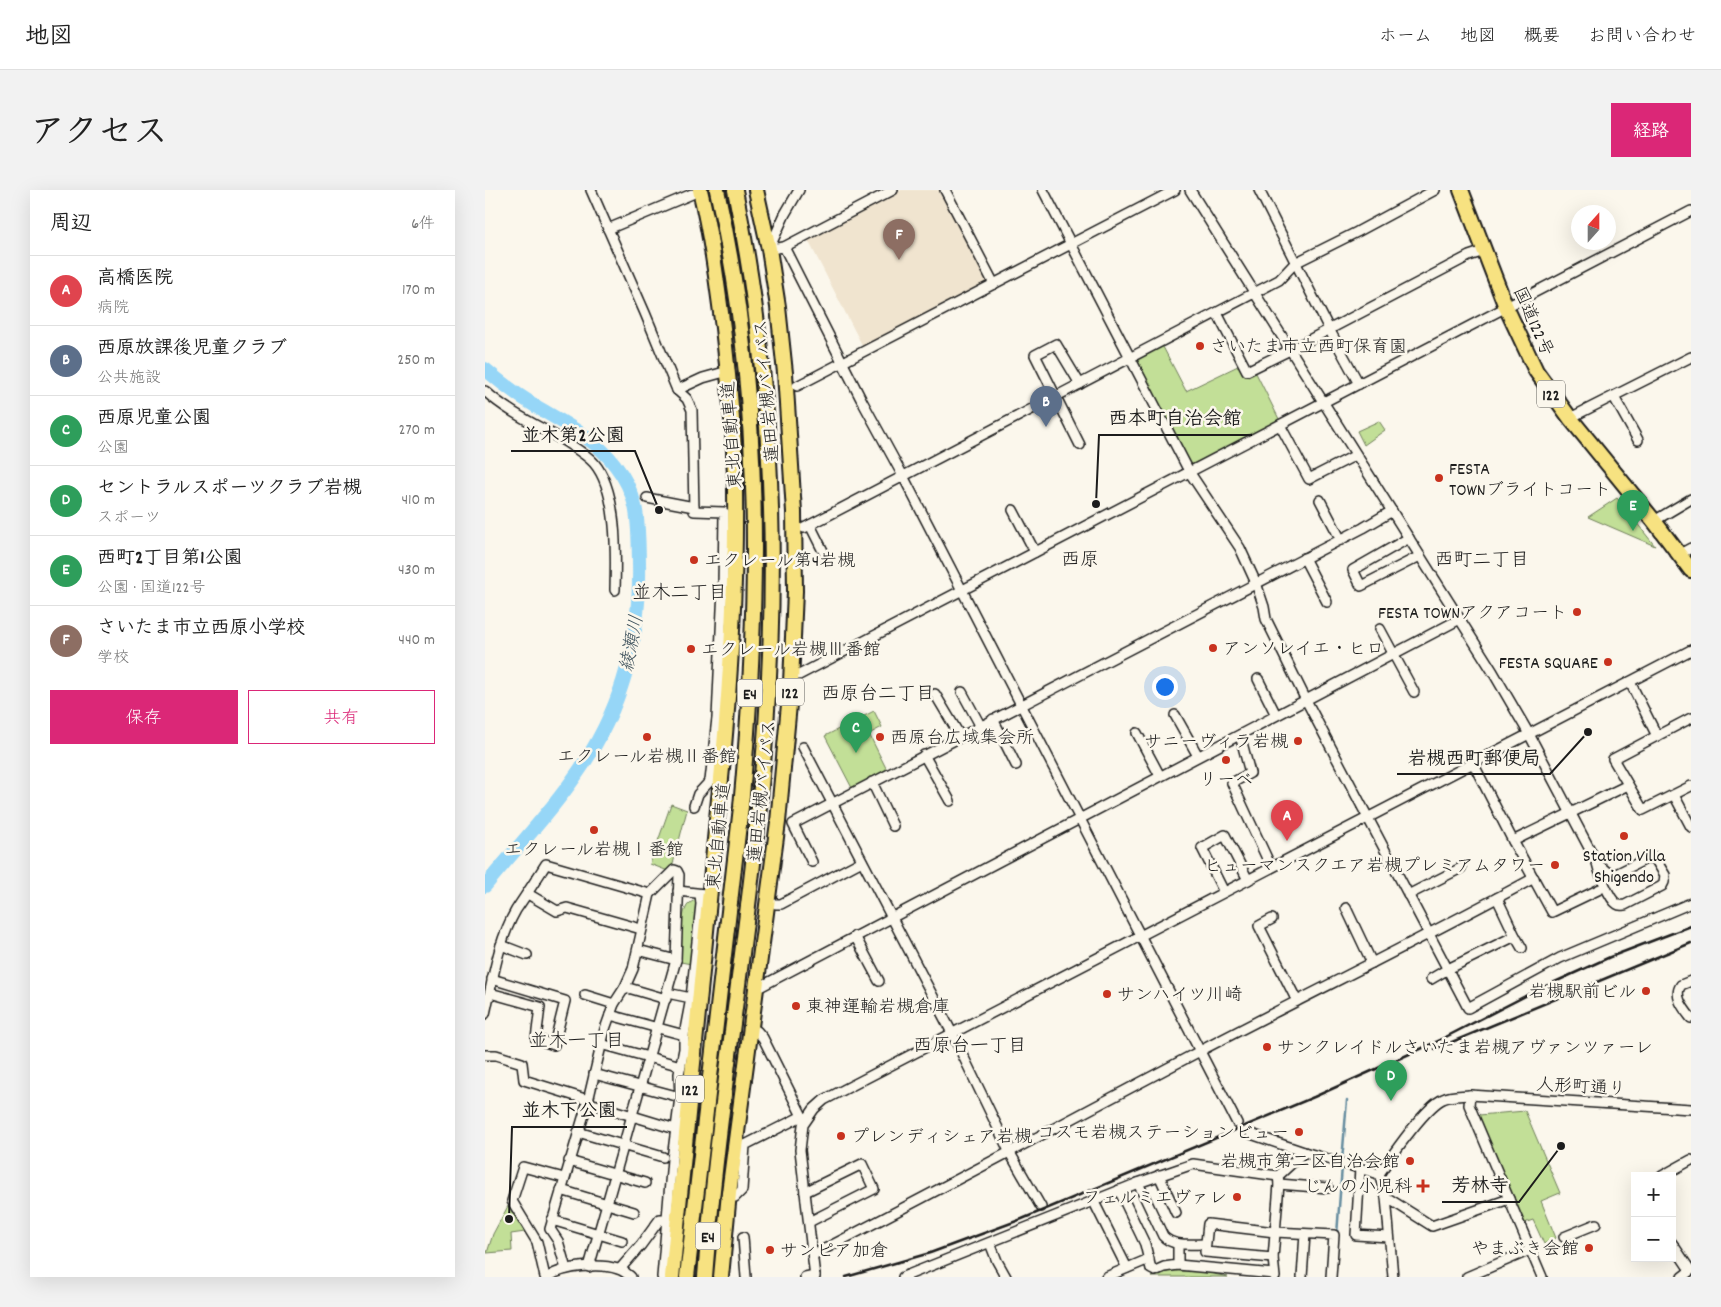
<!DOCTYPE html>
<html lang="ja">
<meta charset="utf-8">
<style>
:root{--surface:#fff;--page:#f2f2f2;--text:#222;--muted:#767676;--line:#e0e0e0;--accent:#db2777}
body{margin:0;font-family:Dekko,"Klee One",sans-serif;background:var(--page);color:var(--text)}
.controls{position:absolute;right:15px;bottom:15px;display:grid;overflow:hidden;border-radius:0px;box-shadow:0 5px 20px #0002}
.controls button{width:45px;height:45px;display:grid;place-items:center;padding:0;border:0;border-bottom:1px solid var(--line);background:var(--surface);color:var(--text);font:25px sans-serif}
.compass{position:absolute;left:1086px;top:15px;width:45px;height:45px;border-radius:50%;background:var(--surface);box-shadow:0 5px 20px #0002;rotate:21deg}
.you{position:absolute;left:679px;top:496px;width:18px;height:18px;margin:-12px;border:4px solid #fff;border-radius:50%;background:#1a73e8;box-shadow:0 0 0 8px #1a73e833}
.badge{display:grid;place-items:center;width:32px;height:32px;border-radius:50%;background:var(--accent);color:#fff;font-size:16px;font-weight:700}
.pin{position:absolute;translate:-50% -41px;filter:drop-shadow(0 1px 2px #0008)}
.pin::after{content:'';position:absolute;top:26px;width:18px;height:15px;background:inherit;clip-path:polygon(0 0,100% 0,50% 100%)}
.list{margin:0;padding:0;list-style:none}
h2{display:flex;justify-content:space-between;align-items:center;height:65px;margin:0;padding:0 20px;font-size:21px}
h2 small{font-size:16px;font-weight:400;color:var(--muted)}
.list li{display:grid;grid-template-columns:32px 1fr auto;gap:15px;align-items:center;box-sizing:border-box;height:70px;padding:0 20px;border-top:1px solid var(--line)}
.list b{display:block;font-size:19px;white-space:nowrap}
.list p{margin:0;font-size:16px;white-space:nowrap;color:var(--muted)}
.list em{font-size:16px;font-style:normal;color:var(--muted)}
.actions{display:flex;gap:10px;padding:15px 20px}
.actions a{flex:1;padding:11px 0;border:1px solid var(--accent);border-radius:0px;text-align:center;font-size:18px;color:var(--accent)}
.actions .main{background:var(--accent);color:#fff}
.map{position:relative;flex:none;width:1206px;height:1087px;overflow:hidden;border-radius:0px}
header{display:flex;align-items:center;gap:30px;box-sizing:border-box;height:70px;padding:0 25px;background:var(--surface);border-bottom:1px solid var(--line)}
header strong{font-size:24px}
nav{display:flex;gap:28px;margin-inline-start:auto;font-size:18px}
.intro{display:flex;align-items:center;justify-content:space-between;box-sizing:border-box;height:120px;padding:0 30px}
h1{margin:0;font-size:35px}
.button{padding:12px 22px;border-radius:0px;background:var(--accent);color:#fff;font-size:18px;font-weight:700}
main{display:flex;gap:30px;padding:0 30px}
aside{flex:1;background:var(--surface);border-radius:0px;box-shadow:0 5px 20px #0002}
.map>svg:first-child{display:block}
.built{fill:#f0e4cf}
.green{fill:#c2df97;stroke:#6f7e5a}
.lines{fill:none;stroke-linecap:round;stroke-linejoin:round}
.stream{stroke:#658c9f;stroke-width:2.5}
.river{stroke:#96d6f7;stroke-width:14}
.minor-tunnel{stroke:#dad6cd;stroke-width:9;stroke-dasharray:9 4.5;stroke-linecap:butt}
.minor-casing{stroke:#1c1c1c;stroke-width:12}
.highway-casing{stroke:#1c1c1c;stroke-width:18}
.minor{stroke:#fbf7ec;stroke-width:9}
.highway{stroke:#f7e281;stroke-width:14}
.rail{stroke:#1c1c1c;stroke-width:2.5}
.poi-dot{fill:#c8321e;stroke:#fbf7ec;stroke-width:2}
.labels{text-anchor:middle;stroke-width:5;stroke-linejoin:round;paint-order:stroke}
.shield{fill:#fbf7ec;stroke:#5f5e5a;stroke-width:1}
.shield-label{font-size:16px;font-weight:bold;fill:#1c1c1c}
.street-label{font-size:18px;fill:#1c1c1c;stroke:#fbf7ec}
.poi-label{font-size:18px;fill:#1c1c1c;stroke:#fbf7ec;text-anchor:start}
.neighbourhood-label{font-size:19px;fill:#1c1c1c;stroke:#fbf7ec}
.water-label{font-size:19px;font-style:italic;fill:#41545e;stroke:#fbf7ec}
.leader{fill:none;stroke:#1c1c1c;stroke-width:2}
.callout-dot{fill:#1c1c1c;stroke:#fbf7ec;stroke-width:2}
.callout-label{font-size:19px;text-anchor:middle;font-weight:bold;fill:#1c1c1c;stroke:#fbf7ec;stroke-width:5;stroke-linejoin:round;paint-order:stroke}
</style>
<header>
<strong>地図</strong>
<nav><a>ホーム</a><a>地図</a><a>概要</a><a>お問い合わせ</a></nav>
</header>
<div class="intro"><h1>アクセス</h1><a class="button">経路</a></div>
<main>
<aside>
<h2>周辺<small>6件</small></h2>
<ul class="list">
<li><span class="badge" style="background:#e0444e">A</span><div><b>高橋医院</b><p>病院</p></div><em>170 m</em></li>
<li><span class="badge" style="background:#5c6f8a">B</span><div><b>西原放課後児童クラブ</b><p>公共施設</p></div><em>250 m</em></li>
<li><span class="badge" style="background:#2e9e5b">C</span><div><b>西原児童公園</b><p>公園</p></div><em>270 m</em></li>
<li><span class="badge" style="background:#2e9e5b">D</span><div><b>セントラルスポーツクラブ岩槻</b><p>スポーツ</p></div><em>410 m</em></li>
<li><span class="badge" style="background:#2e9e5b">E</span><div><b>西町2丁目第1公園</b><p>公園 · 国道122号</p></div><em>430 m</em></li>
<li><span class="badge" style="background:#8d6e63">F</span><div><b>さいたま市立西原小学校</b><p>学校</p></div><em>440 m</em></li>
</ul>
<div class="actions"><a class="main">保存</a><a>共有</a></div>
</aside>
<div class="map">
<svg width="1206" height="1087" viewBox="0 0 1206 1087">
<rect width="100%" height="100%" fill="#fbf7ec"/>
<filter id="ink" filterUnits="userSpaceOnUse"><feTurbulence type="fractalNoise" baseFrequency=".02" numOctaves="2"/><feDisplacementMap in="SourceGraphic" scale="10" xChannelSelector="R" yChannelSelector="G"/><feConvolveMatrix kernelMatrix="1 2 1 2 8 2 1 2 1" color-interpolation-filters="sRGB"/></filter>
<g filter="url(#ink)">
<polygon class="built" points="416,0 458,0 506,91 378,157 323,50"/>
<g class="green">
<polygon points="677,155 701,201 755,175 763,187 771,183 795,231 707,276 651,170"/>
<polygon points="894,231 900,240 879,255 872,241"/>
<polygon points="1132,308 1170,356 1103,327"/>
<polygon points="389,521 397,537 384,544 402,580 367,598 340,546"/>
<polygon points="186,614 202,620 188,674 183,681 165,674"/>
<path d="M 212,709 L 213,715 L 206,774 L 196,772 C 196,758 194,728 202,716 C 204,713 208,711 212,709 Z"/>
<polygon points="1040,921 1075,1003 1056,1011 1071,1048 1059,1054 1048,1030 1036,1034 992,928 994,925"/>
<polygon points="23,1016 40,1042 26,1044 27,1061 2,1063 8,1044"/>
<polygon points="685,1081 715,1081 743,1087 667,1087"/>
</g>
<g class="lines">
<g class="stream">
<polyline points="857,971 862,910"/>
<polyline points="852,1045 857,976"/>
</g>
<path class="river" d="M 0,179 C 16,193 34,206 52,217 C 79,233 111,249 130,275 C 155,307 153,333 154,372 C 156,449 136,522 91,585 C 64,625 30,659 0,696"/>
<g class="minor-tunnel">
<polyline points="235,707 287,713"/>
<polyline points="752,933 766,944"/>
</g>
<defs>
<g id="minor">
<polyline points="106,0 160,123 192,200 202,209 207,220 209,321 239,322 238,398 232,528 225,591 213,604 209,616"/>
<polyline points="460,0 509,94"/>
<polyline points="558,0 705,283 755,358 771,393 779,417 781,429 821,510 983,818 1075,768 1206,713"/>
<path d="M 705,0 L 1008,482 L 1044,544 L 1112,673 C 1114,682 1124,709 1132,714 C 1135,716 1136,715 1140,715 L 1177,696 L 1179,692 L 1180,685 L 1169,667 L 1163,668 L 1131,684 L 1122,682 L 1112,673"/>
<polyline points="774,0 844,139 874,194"/>
<polyline points="123,39 207,4"/>
<polyline points="299,57 376,209 418,286 752,933"/>
<polyline points="284,59 299,57 408,0"/>
<polyline points="284,59 300,24 314,0"/>
<polyline points="732,123 762,181 805,160 984,66 999,61"/>
<polyline points="312,196 690,0"/>
<polyline points="192,200 218,188 243,181"/>
<path d="M 0,201 C 24,223 54,236 81,252 C 90,258 102,265 109,273 C 133,301 131,365 130,400"/>
<polyline points="1129,207 1153,250"/>
<polyline points="1085,228 1206,167"/>
<polyline points="795,235 824,289 871,265"/>
<polyline points="595,255 550,165 571,154 595,194"/>
<polyline points="162,308 209,317"/>
<polyline points="835,310 856,350"/>
<polyline points="528,320 550,362"/>
<polyline points="1169,331 1206,309"/>
<polyline points="325,335 341,367"/>
<polyline points="319,338 794,90 810,73 872,42 950,0"/>
<polyline points="924,348 868,380 876,396 935,366"/>
<polyline points="1195,364 1206,358"/>
<polyline points="819,368 842,412"/>
<polyline points="895,439 929,502"/>
<polyline points="314,485 1206,21"/>
<polyline points="773,489 791,525"/>
<polyline points="1145,492 1172,546"/>
<polyline points="477,502 495,535"/>
<polyline points="450,504 475,546"/>
<polyline points="690,525 713,566"/>
<polyline points="1206,528 1128,569 1158,620 1206,596"/>
<polyline points="508,529 531,575"/>
<polyline points="652,543 675,586"/>
<polyline points="755,545 765,583 747,593 786,677"/>
<polyline points="318,557 467,843 525,963 556,1017"/>
<polyline points="439,565 465,611"/>
<polyline points="988,573 1028,651 1067,722 1115,699"/>
<polyline points="387,592 408,636"/>
<polyline points="1189,605 1206,637"/>
<polyline points="1028,651 1143,595"/>
<polyline points="327,672 308,634 878,338 907,321"/>
<polyline points="193,701 220,704"/>
<polyline points="739,702 717,658 740,645 763,690"/>
<polyline points="43,704 72,721 82,718 156,739"/>
<polyline points="923,705 976,678"/>
<polyline points="291,714 296,714 377,671"/>
<polyline points="861,718 887,773"/>
<polyline points="787,729 774,736 812,811"/>
<polyline points="370,746 394,791"/>
<polyline points="1030,746 1037,758"/>
<polyline points="16,755 42,765"/>
<polyline points="153,760 191,770"/>
<polyline points="946,789 963,779 1030,746 1012,708"/>
<path d="M 1206,791 L 1196,795 C 1188,806 1199,819 1206,828"/>
<polyline points="140,797 181,809"/>
<polyline points="271,799 975,429"/>
<polyline points="5,803 55,817 51,849 69,855 80,811 7,789"/>
<polyline points="182,803 206,808"/>
<polyline points="100,805 129,814"/>
<path d="M 0,824 C 8,789 13,751 31,720 C 41,705 51,690 61,674 L 165,704"/>
<polyline points="125,825 199,845"/>
<polyline points="266,837 272,841 278,848 317,926"/>
<polyline points="116,854 196,876"/>
<polyline points="0,865 11,865 37,873 39,890 97,908 108,914 187,938"/>
<polyline points="109,884 195,907"/>
<polyline points="985,905 984,915 1057,1087"/>
<polyline points="93,942 178,967"/>
<polyline points="766,944 819,962 894,984"/>
<polyline points="84,971 160,993"/>
<polyline points="875,978 871,1045 904,1047"/>
<path d="M 894,984 C 906,967 940,917 958,909 C 966,905 976,906 985,905 L 1206,919"/>
<polyline points="894,984 901,1007 908,1087"/>
<polyline points="674,985 691,1023"/>
<polyline points="1177,986 1206,970"/>
<path d="M 653,993 L 678,1046 C 688,1057 706,1054 720,1054"/>
<polyline points="794,994 843,998"/>
<polyline points="76,1000 149,1022"/>
<polyline points="634,1000 660,1054 666,1079 670,1081 679,1077 693,1075 693,1054"/>
<polyline points="320,1002 377,974 389,999 324,1032"/>
<polyline points="250,1007 257,1000 260,955 317,926 319,932"/>
<polyline points="901,1007 947,1036 1024,1009"/>
<polyline points="608,1010 642,1078"/>
<polyline points="67,1030 137,1051"/>
<polyline points="258,1047 261,1087"/>
<polyline points="1079,1047 1111,1034"/>
<polyline points="505,1053 512,1071 521,1087"/>
<polyline points="1187,1053 1205,1080"/>
<path d="M 328,1065 C 458,998 586,929 715,861 C 826,803 939,748 1049,688"/>
<polyline points="788,1068 720,1062 723,1034 790,1042 849,1045 846,1087"/>
<polyline points="693,1075 789,1084"/>
<polyline points="81,1079 73,1051 65,1039 103,911 120,839 129,814 140,797 148,779 165,704 189,680 192,681 194,685 191,770 104,1077"/>
<polyline points="135,1079 156,1055 175,1029 183,1029"/>
<polyline points="60,1087 52,1052 27,1011 38,977 79,988"/>
<path d="M 63,1087 C 78,1076 115,1073 133,1079 C 138,1080 142,1084 146,1087"/>
<polyline points="177,1087 187,969 195,907 194,884 199,859 199,845 206,808 216,714 215,704"/>
<polyline points="320,1087 330,1085"/>
<polyline points="330,1087 315,960 318,935 329,919 339,910 1206,460"/>
<polyline points="418,1087 653,993 708,974 793,986"/>
<polyline points="621,1087 664,1069"/>
<polyline points="790,1087 788,1068 794,994 793,986 819,962"/>
<polyline points="817,1087 820,1044"/>
<polyline points="982,1087 1045,1060"/>
<polyline points="1197,1087 1206,1080"/>
</g>
<g id="highway">
<polyline points="976,0 1021,117 1051,181 1085,228 1169,331 1206,380"/>
<path d="M 187,1087 L 238,568 C 246,479 251,389 250,300 C 250,246 244,192 238,138 C 232,92 226,45 215,0"/>
<path d="M 202,1087 L 256,617 C 275,410 278,205 232,0"/>
<path d="M 220,1087 C 234,903 268,720 281,536 C 294,356 286,176 250,0"/>
<polyline points="236,1087 244,1003 293,632 306,493 310,401 309,322 300,183 293,117 284,59 271,0"/>
</g>
</defs>
<use href="#minor" class="minor-casing"/>
<use href="#highway" class="highway-casing"/>
<use href="#minor" class="minor"/>
<use href="#highway" class="highway"/>
<g class="rail">
<polyline points="950,859 1206,753"/>
<polyline points="361,1087 445,1063 537,1029 829,907 951,852 1050,801 1125,767 1206,736"/>
</g>
</g>
</g>
<g class="poi-dot">
<circle cx="715" cy="156" r="5"/>
<circle cx="954" cy="288" r="5"/>
<circle cx="209" cy="370" r="5"/>
<circle cx="1092" cy="422" r="5"/>
<circle cx="728" cy="458" r="5"/>
<circle cx="206" cy="459" r="5"/>
<circle cx="1123" cy="472" r="5"/>
<circle cx="162" cy="547" r="5"/>
<circle cx="395" cy="547" r="5"/>
<circle cx="813" cy="551" r="5"/>
<circle cx="741" cy="570" r="5"/>
<circle cx="109" cy="640" r="5"/>
<circle cx="1139" cy="646" r="5"/>
<circle cx="1070" cy="675" r="5"/>
<circle cx="1161" cy="801" r="5"/>
<circle cx="622" cy="804" r="5"/>
<circle cx="311" cy="816" r="5"/>
<circle cx="782" cy="857" r="5"/>
<circle cx="814" cy="942" r="5"/>
<circle cx="356" cy="946" r="5"/>
<circle cx="925" cy="971" r="5"/>
<path d="M935.5 988.5h5v5h5v5h-5v5h-5v-5h-5v-5h5z"/>
<circle cx="752" cy="1007" r="5"/>
<circle cx="1104" cy="1058" r="5"/>
<circle cx="285" cy="1060" r="5"/>
</g>
<g class="labels">
<g class="shield">
<rect x="1052" y="190.5" width="28" height="27" rx="4"/>
<rect x="291" y="488.5" width="28" height="27" rx="4"/>
<rect x="252.5" y="489.5" width="25" height="27" rx="4"/>
<rect x="191" y="885.5" width="28" height="27" rx="4"/>
<rect x="210.5" y="1032.5" width="25" height="27" rx="4"/>
</g>
<g class="shield-label">
<text x="1066" y="210">122</text>
<text x="305" y="508">122</text>
<text x="265" y="509">E4</text>
<text x="205" y="905">122</text>
<text x="223" y="1052">E4</text>
</g>
<g class="street-label">
<text transform="translate(1049 131) rotate(66)" y="6">国道122号</text>
<text transform="translate(281 201) rotate(-95)" y="6">蓮田岩槻バイパス</text>
<text transform="translate(246 245) rotate(-94)" y="6">東北自動車道</text>
<text transform="translate(276 601) rotate(-84)" y="6">蓮田岩槻バイパス</text>
<text transform="translate(233 646) rotate(-84)" y="6">東北自動車道</text>
<text transform="translate(1096 896) rotate(3)" y="6">人形町通り</text>
</g>
<g class="poi-label">
<text x="725" y="162">さいたま市立西町保育園</text>
<text x="964" y="284">FESTA<tspan x="964" dy="21">TOWNブライトコート</tspan></text>
<text x="219" y="376">エクレール第4岩槻</text>
<text x="1082" y="428" text-anchor="end">FESTA TOWNアクアコート</text>
<text x="738" y="464">アンソレイエ・ヒロ</text>
<text x="216" y="465">エクレール岩槻Ⅲ番館</text>
<text x="1113" y="478" text-anchor="end">FESTA SQUARE</text>
<text x="405" y="553">西原台広域集会所</text>
<text x="803" y="557" text-anchor="end">サニーヴィラ岩槻</text>
<text x="162" y="572" text-anchor="middle">エクレール岩槻Ⅱ番館</text>
<text x="741" y="595" text-anchor="middle">リーベ</text>
<text x="109" y="665" text-anchor="middle">エクレール岩槻Ⅰ番館</text>
<text x="1139" y="671" text-anchor="middle">Station Villa<tspan x="1139" dy="21">Shigendo</tspan></text>
<text x="1060" y="681" text-anchor="end">ヒューマンスクエア岩槻プレミアムタワー</text>
<text x="1151" y="807" text-anchor="end">岩槻駅前ビル</text>
<text x="632" y="810">サンハイツ川崎</text>
<text x="321" y="822">東神運輸岩槻倉庫</text>
<text x="792" y="863">サンクレイドルさいたま岩槻アヴァンツァーレ</text>
<text x="804" y="948" text-anchor="end">コスモ岩槻ステーションビュー</text>
<text x="366" y="952">プレンディシェア岩槻</text>
<text x="915" y="977" text-anchor="end">岩槻市第二区自治会館</text>
<text x="927" y="1002" text-anchor="end">じんの小児科</text>
<text x="742" y="1013" text-anchor="end">フェルミエヴァレ</text>
<text x="1094" y="1064" text-anchor="end">やまぶき会館</text>
<text x="295" y="1066">サンピア加倉</text>
</g>
<g class="neighbourhood-label">
<text x="595" y="375">西原</text>
<text x="997" y="375">西町二丁目</text>
<text x="195" y="408">並木二丁目</text>
<text x="393" y="509">西原台二丁目</text>
<text x="92" y="856">並木一丁目</text>
<text x="485" y="861">西原台一丁目</text>
</g>
<g class="water-label">
<text transform="translate(145 453) rotate(-79)" y="7">綾瀬川</text>
</g>
</g>
<path class="leader" d="M611 314L614 245H767M174 320L150 261H26M1103 542L1065 584H912M24 1029L27 937H142M1076 956L1034 1012H957"/>
<g class="callout-dot">
<circle cx="611" cy="314" r="5"/>
<circle cx="174" cy="320" r="5"/>
<circle cx="1103" cy="542" r="5"/>
<circle cx="24" cy="1029" r="5"/>
<circle cx="1076" cy="956" r="5"/>
</g>
<g class="callout-label">
<text x="690" y="234">西本町自治会館</text>
<text x="88" y="251">並木第2公園</text>
<text x="989" y="574">岩槻西町郵便局</text>
<text x="84" y="926">並木下公園</text>
<text x="995" y="1001">芳林寺</text>
</g>
</svg>
<div class="controls">
<button>+</button>
<button>−</button>
</div>
<svg class="compass" viewBox="-18 -18 36 36"><path d="M0-13l5 13h-10z" fill="#e53935"/><path d="M0 13l5-13h-10z" fill="#767676"/></svg>
<div class="you"></div>
<div class="pin badge" style="left:802px;top:651px;background:#e0444e">A</div>
<div class="pin badge" style="left:561px;top:237px;background:#5c6f8a">B</div>
<div class="pin badge" style="left:371px;top:563px;background:#2e9e5b">C</div>
<div class="pin badge" style="left:906px;top:911px;background:#2e9e5b">D</div>
<div class="pin badge" style="left:1148px;top:341px;background:#2e9e5b">E</div>
<div class="pin badge" style="left:414px;top:70px;background:#8d6e63">F</div>
</div>
</main>
